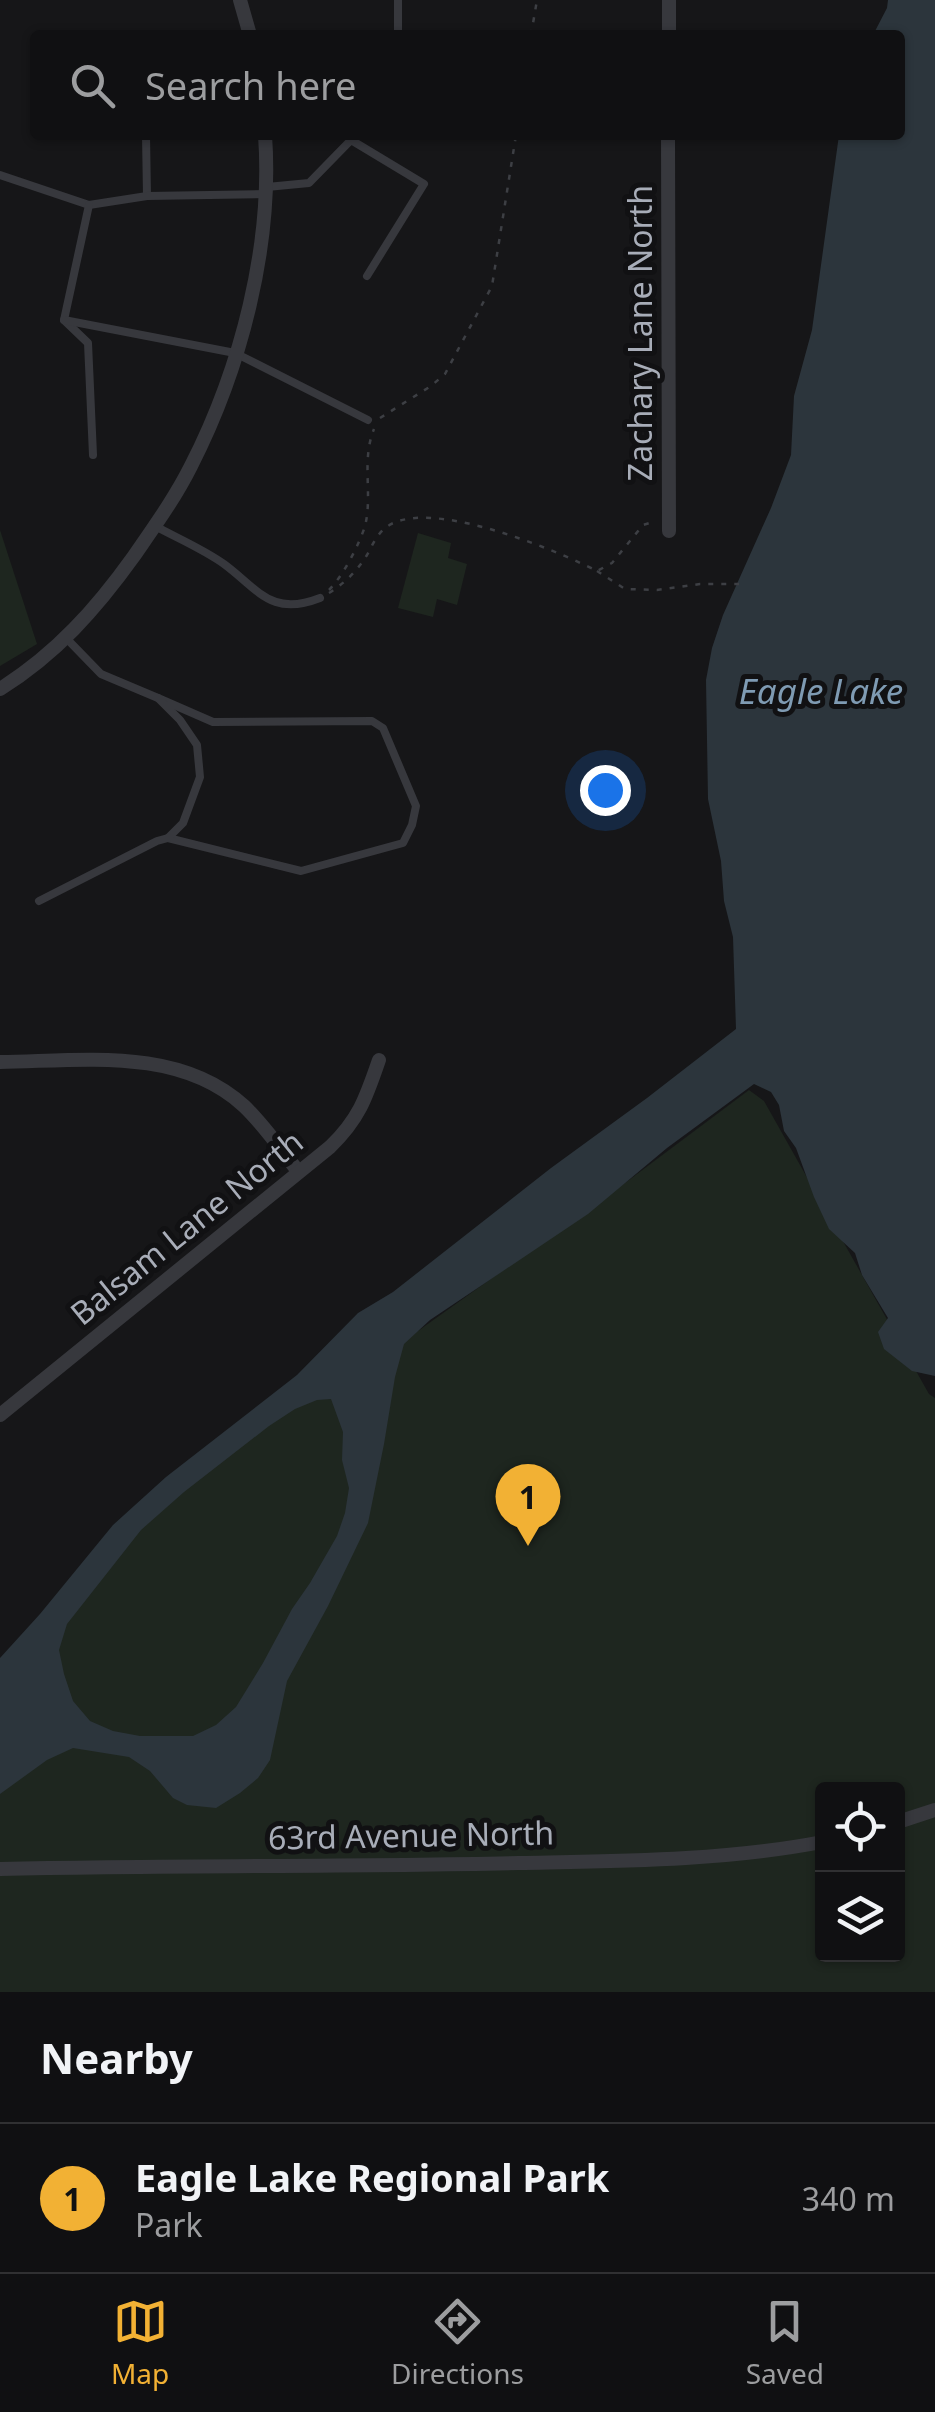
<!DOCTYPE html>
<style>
:root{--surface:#101012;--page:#1e1e20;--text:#f1f3f6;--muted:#9c9d9f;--line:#303032;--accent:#f2b134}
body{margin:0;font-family:"Noto Sans",sans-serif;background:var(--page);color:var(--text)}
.controls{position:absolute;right:30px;bottom:30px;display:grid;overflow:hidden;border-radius:10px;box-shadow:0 2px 8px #0004}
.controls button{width:90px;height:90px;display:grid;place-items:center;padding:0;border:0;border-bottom:2px solid var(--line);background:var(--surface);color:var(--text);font:50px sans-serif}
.you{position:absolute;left:605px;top:790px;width:35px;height:35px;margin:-25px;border:8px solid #fff;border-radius:50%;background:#1a73e8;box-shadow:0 0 0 15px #1a73e833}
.badge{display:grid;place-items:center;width:65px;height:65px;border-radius:50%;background:var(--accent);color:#111;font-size:32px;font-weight:700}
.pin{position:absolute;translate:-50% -82px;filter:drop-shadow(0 2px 5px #0008)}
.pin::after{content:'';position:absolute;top:52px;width:35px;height:30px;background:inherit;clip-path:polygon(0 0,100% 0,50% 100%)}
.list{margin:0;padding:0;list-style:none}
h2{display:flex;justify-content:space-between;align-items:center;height:130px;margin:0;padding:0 40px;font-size:42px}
h2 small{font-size:32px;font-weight:400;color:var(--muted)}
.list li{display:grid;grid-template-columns:65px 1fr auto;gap:30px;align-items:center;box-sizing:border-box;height:150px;padding:0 40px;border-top:2px solid var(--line)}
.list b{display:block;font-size:38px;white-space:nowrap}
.list p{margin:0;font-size:32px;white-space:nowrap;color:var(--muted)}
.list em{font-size:32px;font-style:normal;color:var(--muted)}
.icon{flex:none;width:55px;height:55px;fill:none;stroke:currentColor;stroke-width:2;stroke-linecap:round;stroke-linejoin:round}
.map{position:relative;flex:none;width:935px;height:1992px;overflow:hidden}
.search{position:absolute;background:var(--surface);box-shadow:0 2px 8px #0004;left:30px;right:30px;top:30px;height:110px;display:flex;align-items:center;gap:25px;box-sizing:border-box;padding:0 35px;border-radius:10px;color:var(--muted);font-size:38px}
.sheet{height:280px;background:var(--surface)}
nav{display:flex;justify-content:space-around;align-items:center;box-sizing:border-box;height:140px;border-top:2px solid var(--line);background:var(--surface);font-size:28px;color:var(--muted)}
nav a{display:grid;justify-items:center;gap:5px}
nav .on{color:var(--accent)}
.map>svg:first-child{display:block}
.green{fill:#1e261f;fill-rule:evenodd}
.water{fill:#2c353c;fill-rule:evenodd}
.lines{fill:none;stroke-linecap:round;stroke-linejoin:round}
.path{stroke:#3d3f44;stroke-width:2.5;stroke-dasharray:5 8;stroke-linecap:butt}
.service{stroke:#37383d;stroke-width:8}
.minor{stroke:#37383d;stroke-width:14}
.labels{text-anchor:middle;stroke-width:10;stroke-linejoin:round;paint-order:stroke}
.street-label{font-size:32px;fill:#a8adb8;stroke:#111113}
.water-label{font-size:35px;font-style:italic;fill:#7f9bb3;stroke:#111113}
</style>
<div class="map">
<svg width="935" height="1992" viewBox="0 0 935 1992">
<rect width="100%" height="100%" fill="#161618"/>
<g class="green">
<polygon points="0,530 37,644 0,666"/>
<polygon points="418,533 451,543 448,558 467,564 457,605 437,599 433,617 398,608"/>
<path d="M 749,1090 L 764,1101 L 929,1394 L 935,1398 L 935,1992 L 0,1992 L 0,1697 L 159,1506 L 329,1369 L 418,1331 L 629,1180 ZM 822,1790 L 898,1790 L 898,1954 L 822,1954 Z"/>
</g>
<path class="water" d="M 888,0 L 935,0 L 935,1376 L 912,1371 L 884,1349 L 878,1332 L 888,1318 L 862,1275 L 855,1253 L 829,1229 L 814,1197 L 796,1148 L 784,1131 L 779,1105 L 771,1092 L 754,1084 L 667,1148 L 588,1214 L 430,1320 L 404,1344 L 395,1377 L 384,1444 L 368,1523 L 328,1606 L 287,1681 L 270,1760 L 258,1778 L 240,1793 L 216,1808 L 187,1805 L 173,1798 L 150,1771 L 129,1757 L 73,1748 L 47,1760 L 0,1794 L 0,1658 L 40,1614 L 113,1525 L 166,1477 L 297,1375 L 358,1313 L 393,1292 L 551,1168 L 647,1098 L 736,1029 L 733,937 L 724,901 L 721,861 L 708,799 L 706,680 L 712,648 L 723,615 L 771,508 L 791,455 L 794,396 L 812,330 L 839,135 L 900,135 L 900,35 L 873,35 L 887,8 ZM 331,1399 L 343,1432 L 342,1460 L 349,1488 L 345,1513 L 337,1536 L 310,1583 L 292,1609 L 263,1663 L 236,1707 L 216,1725 L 193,1736 L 140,1736 L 113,1731 L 90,1721 L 73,1701 L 64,1674 L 59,1650 L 67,1624 L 141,1530 L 184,1492 L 269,1426 L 295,1409 L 317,1400 Z"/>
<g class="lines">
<g class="path">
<polyline points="531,35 537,0"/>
<polyline points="380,418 431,386 445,374 492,286 516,135"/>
<polyline points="597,571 625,589 657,590 700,584 739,584"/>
<path d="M 329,590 C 343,576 359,545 365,526 C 373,494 361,461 374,429"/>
<path d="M 329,593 C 345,583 357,571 367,555 C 372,546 376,536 384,529 C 423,494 556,550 597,571 L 612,563 L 643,525 L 653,522"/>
</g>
<g class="service">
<polyline points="398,32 398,0"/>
<polyline points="146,135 147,196"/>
<polyline points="0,175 89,205 147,196 266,194"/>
<polyline points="267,187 309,183 351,140 424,184 367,276"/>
<polyline points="89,205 64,320 88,343 93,455"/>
<polyline points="64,320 235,353 368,420"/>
<path d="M 155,526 C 177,538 203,549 224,564 C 259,590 271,617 320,598"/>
<polyline points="158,698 213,722 372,721 383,728 416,806 412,825 403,843 301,871 168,838"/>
<polyline points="39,901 157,841 168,838 183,823 200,777 197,745 180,720 158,698 101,674 67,639"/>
</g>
<g class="minor">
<polyline points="240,0 250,35"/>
<polyline points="669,35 669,0"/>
<polyline points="668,135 669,531"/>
<path d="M 0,689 C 56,654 96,609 134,556 C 154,527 175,498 191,466 C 241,368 273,245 265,135"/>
<path d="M 0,1062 C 81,1061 179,1046 244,1106 C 264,1125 281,1150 298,1171"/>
<path d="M 0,1415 L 330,1147 C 359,1119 366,1098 379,1060"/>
<polyline points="898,1822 935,1810"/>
<path d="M 0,1869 C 173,1865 346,1867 519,1863 C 620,1861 723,1861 822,1842"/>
</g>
</g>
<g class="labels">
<g class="street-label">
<text transform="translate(641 333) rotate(-90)" y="11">Zachary Lane North</text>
<text transform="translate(187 1228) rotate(-39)" y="11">Balsam Lane North</text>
<text transform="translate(411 1836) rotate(-1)" y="11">63rd Avenue North</text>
</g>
<g class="water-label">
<text x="821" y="704">Eagle Lake</text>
</g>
</g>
</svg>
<div class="controls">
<button><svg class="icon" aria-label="locate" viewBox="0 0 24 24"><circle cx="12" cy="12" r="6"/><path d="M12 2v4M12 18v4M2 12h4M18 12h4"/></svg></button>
<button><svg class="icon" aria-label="layers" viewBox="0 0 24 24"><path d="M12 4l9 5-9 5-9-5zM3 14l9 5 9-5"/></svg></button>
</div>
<div class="you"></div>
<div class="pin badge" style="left:528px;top:1546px">1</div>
<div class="search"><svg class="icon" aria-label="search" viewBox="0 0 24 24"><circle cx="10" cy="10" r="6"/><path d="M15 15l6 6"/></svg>Search here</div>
</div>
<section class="sheet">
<h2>Nearby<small></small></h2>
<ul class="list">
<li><span class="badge">1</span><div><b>Eagle Lake Regional Park</b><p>Park</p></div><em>340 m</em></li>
</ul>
</section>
<nav>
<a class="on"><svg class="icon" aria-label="map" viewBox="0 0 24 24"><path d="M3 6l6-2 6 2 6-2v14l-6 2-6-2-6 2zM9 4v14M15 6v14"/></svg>Map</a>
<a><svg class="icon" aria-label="directions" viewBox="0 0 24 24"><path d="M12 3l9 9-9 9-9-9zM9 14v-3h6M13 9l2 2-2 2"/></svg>Directions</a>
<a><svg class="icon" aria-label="saved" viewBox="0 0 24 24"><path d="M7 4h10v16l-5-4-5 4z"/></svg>Saved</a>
</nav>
